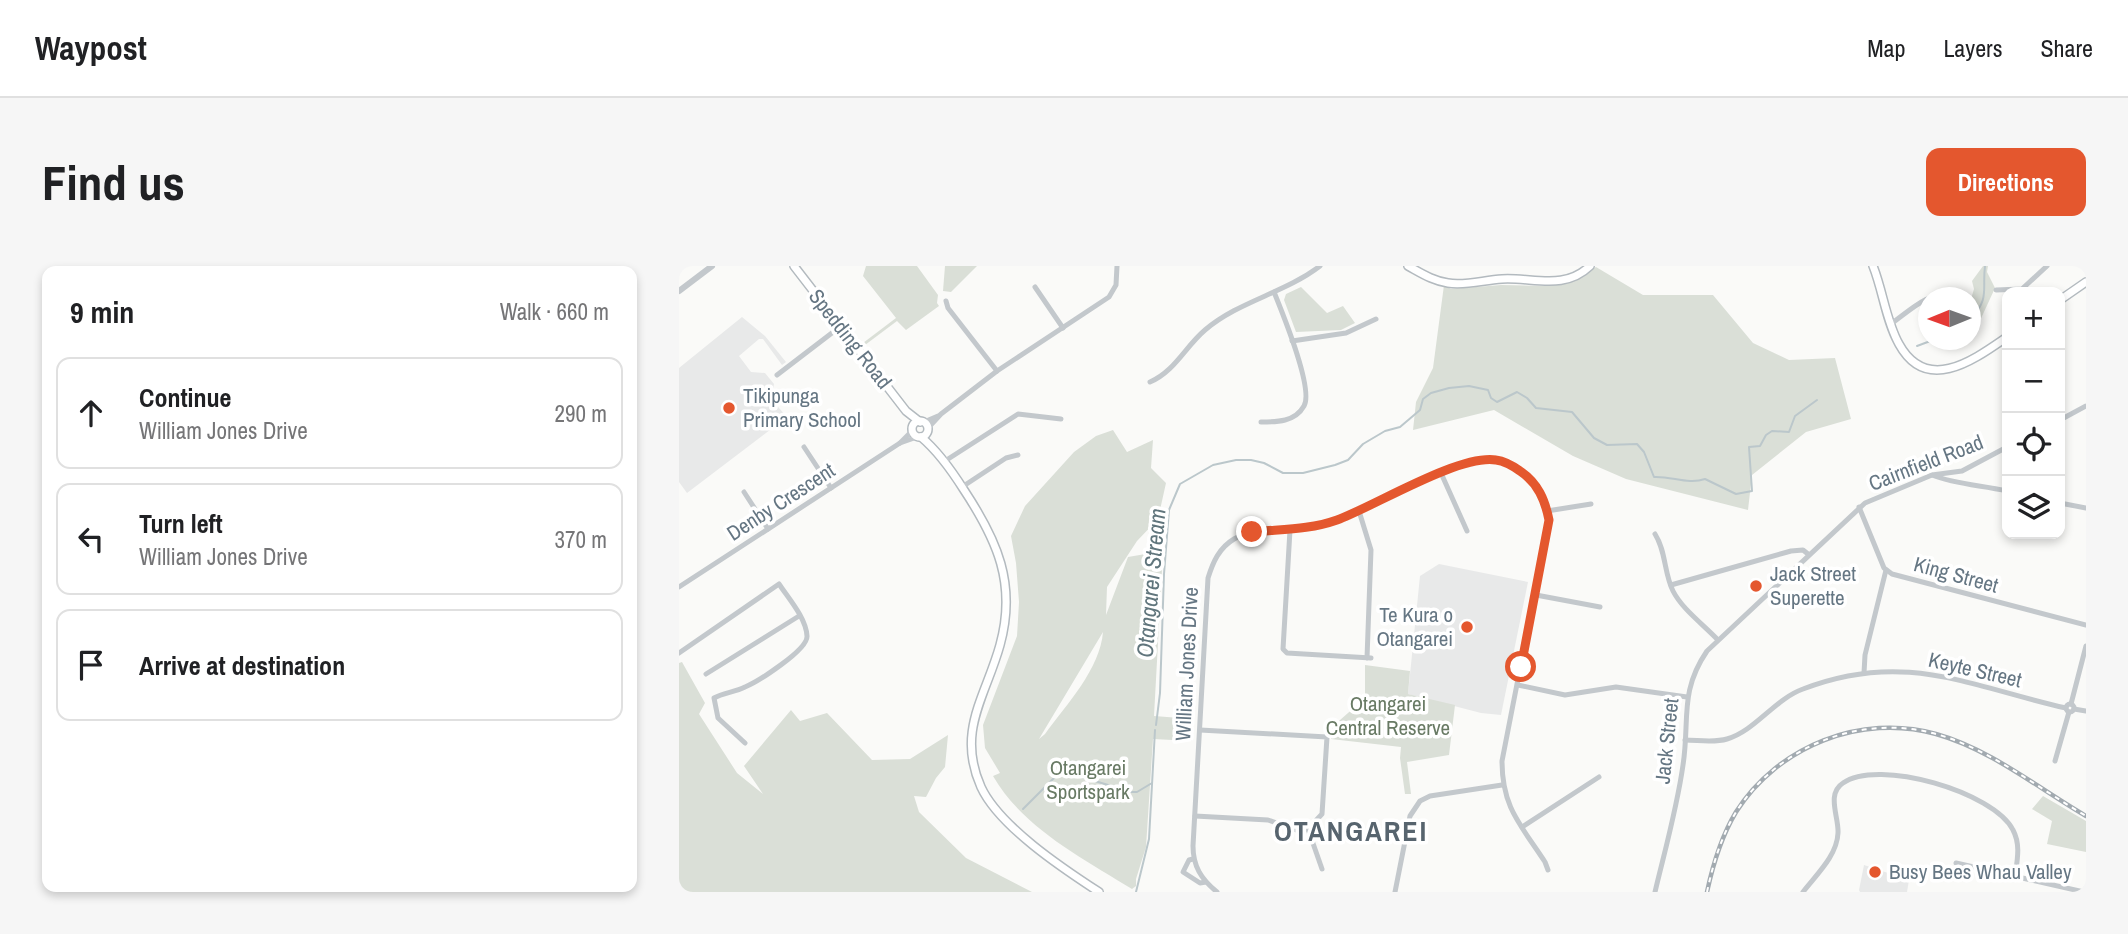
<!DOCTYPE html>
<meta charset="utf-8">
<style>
:root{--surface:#fff;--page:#f6f6f6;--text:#202124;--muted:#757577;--line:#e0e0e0;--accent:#e4572e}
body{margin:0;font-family:"Archivo Narrow",sans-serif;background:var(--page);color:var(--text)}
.controls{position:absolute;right:21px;top:21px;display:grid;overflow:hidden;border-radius:14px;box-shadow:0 4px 10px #0003}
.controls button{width:63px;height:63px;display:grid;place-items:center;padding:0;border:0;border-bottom:2px solid var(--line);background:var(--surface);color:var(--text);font:35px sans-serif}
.compass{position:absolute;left:1239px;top:21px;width:63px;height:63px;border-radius:50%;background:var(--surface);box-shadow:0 4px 10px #0003;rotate:269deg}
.stop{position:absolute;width:21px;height:21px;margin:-16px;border:5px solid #e4572e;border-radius:50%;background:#fff}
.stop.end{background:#e4572e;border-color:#fff;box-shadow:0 2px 7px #0008}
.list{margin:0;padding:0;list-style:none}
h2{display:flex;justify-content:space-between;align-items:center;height:91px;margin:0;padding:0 28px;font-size:30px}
h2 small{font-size:23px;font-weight:400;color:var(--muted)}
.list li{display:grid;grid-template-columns:46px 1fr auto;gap:21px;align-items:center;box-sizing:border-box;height:112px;margin:0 14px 14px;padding:0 14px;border:2px solid var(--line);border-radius:14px}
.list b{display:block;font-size:26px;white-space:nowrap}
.list p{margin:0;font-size:23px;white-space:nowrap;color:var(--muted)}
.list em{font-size:23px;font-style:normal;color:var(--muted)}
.icon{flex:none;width:38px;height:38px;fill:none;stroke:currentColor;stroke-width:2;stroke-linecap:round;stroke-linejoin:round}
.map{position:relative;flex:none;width:1407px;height:626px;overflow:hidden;border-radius:14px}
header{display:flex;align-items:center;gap:42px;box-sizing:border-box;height:98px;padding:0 35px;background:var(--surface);border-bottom:2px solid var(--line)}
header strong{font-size:33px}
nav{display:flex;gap:38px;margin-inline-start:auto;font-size:24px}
.intro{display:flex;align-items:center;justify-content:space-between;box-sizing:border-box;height:168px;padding:0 42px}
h1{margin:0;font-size:49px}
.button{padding:18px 32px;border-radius:14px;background:var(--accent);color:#fff;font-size:24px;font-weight:700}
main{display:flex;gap:42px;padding:0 42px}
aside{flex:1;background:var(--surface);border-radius:14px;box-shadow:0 4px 10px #0003}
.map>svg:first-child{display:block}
.built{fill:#e8e9e9}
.green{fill:#dadfd7;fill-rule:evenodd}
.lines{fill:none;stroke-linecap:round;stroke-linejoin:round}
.stream{stroke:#bbc7cb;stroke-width:2}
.secondary-casing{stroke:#b3babf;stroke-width:10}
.minor{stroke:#c3c8cc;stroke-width:5}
.tertiary{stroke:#c3c8cc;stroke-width:6}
.secondary{stroke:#fff;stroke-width:7}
.rail-casing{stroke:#a2aab0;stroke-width:4.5}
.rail{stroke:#fff;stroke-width:2;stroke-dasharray:5;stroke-linecap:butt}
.route{stroke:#e4572e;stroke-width:9}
.poi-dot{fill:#e4572e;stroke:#fff;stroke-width:2.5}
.labels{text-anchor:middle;stroke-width:7;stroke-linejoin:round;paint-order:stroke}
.street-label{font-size:21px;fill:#657683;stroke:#fff}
.poi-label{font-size:21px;fill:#657683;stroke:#fff;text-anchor:start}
.park-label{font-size:21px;fill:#687a64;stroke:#fff}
.water-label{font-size:23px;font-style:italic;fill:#60757c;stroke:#fff}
.district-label{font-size:28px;font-weight:bold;letter-spacing:2px;fill:#57646e;stroke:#fff}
</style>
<header>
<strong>Waypost</strong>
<nav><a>Map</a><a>Layers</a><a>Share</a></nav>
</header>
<div class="intro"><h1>Find us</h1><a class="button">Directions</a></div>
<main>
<aside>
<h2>9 min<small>Walk · 660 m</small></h2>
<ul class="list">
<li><svg class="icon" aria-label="ahead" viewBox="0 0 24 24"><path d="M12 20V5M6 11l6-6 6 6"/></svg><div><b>Continue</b><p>William Jones Drive</p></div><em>290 m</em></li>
<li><svg class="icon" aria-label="left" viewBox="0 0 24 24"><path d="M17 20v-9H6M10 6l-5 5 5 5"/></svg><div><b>Turn left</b><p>William Jones Drive</p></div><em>370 m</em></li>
<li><svg class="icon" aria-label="arrive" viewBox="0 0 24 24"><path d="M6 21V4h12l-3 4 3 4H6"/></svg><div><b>Arrive at destination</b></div></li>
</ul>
</aside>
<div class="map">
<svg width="1407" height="626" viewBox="0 0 1407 626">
<rect width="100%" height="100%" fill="#fafaf8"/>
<g class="built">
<polygon points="63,51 86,70 107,96 103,99 84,73 80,73 60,90 72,106 86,107 95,118 92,133 108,151 8,227 0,216 0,102"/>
<polygon points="760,298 849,316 822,449 802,447 729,428 741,310"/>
<polygon points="1185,599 1230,614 1228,626 1181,626 1180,624"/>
</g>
<g class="green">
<polygon points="187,0 238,0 259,29 258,37 260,40 227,64 218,55 186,79 184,77 217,52 184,10"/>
<polygon points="266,0 298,0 272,26 264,25"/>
<polygon points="1304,0 1309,0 1308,6 1316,22 1299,59 1292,58 1292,33 1295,23 1293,15"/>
<polygon points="917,1 964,29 1034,29 1074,77 1110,94 1156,92 1172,153 1127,166 1073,209 1069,244 947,213 894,190 815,144 734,164 737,136 754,102 765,19 772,23 822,19 864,20 896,12"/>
<polygon points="622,21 648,47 664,40 676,57 662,64 617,66 605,34 607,28"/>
<path d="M 434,164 L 448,186 L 474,174 L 472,202 L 487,217 L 479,253 L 458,275 L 428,321 L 427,349 L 449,291 L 484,285 L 475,450 L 514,453 L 513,475 L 474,473 L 467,581 L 457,613 L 457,620 L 453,623 C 403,592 344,562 314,510 L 321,507 L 306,482 L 304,459 L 338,370 L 340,336 L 337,297 L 332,270 L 346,240 L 395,186 L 417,170 ZM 424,366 C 421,403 388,438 366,468 L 360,473 Z"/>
<polygon points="3,396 26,437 20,448 58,507 84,528 65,500 112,444 121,455 148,447 193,494 231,493 269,469 266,501 257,512 247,531 235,530 240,546 287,592 353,626 0,626 0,397"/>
<polygon points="686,399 731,405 729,428 776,439 770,489 728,496 732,528 726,528 721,492 722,481 652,473 652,462 686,432"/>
<polygon points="1364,530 1407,555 1407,586 1368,578 1373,555 1353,543"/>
</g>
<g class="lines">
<g class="stream">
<path d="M 1292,52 C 1311,33 1303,23 1306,0"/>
<polyline points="1238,80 1254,74"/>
<path d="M 477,459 L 481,427 L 485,308 L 490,244 L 501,218 L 534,199 L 557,194 L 572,194 L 585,197 L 604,207 L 624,207 L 656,199 L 669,194 L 684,178 L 706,165 L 721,161 L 741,144 L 744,133 L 752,127 L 770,122 L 790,120 L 809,124 L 812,132 L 818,136 L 838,126 L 848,132 L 857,142 L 893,146 L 915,172 L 928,179 L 958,178 L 965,186 L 975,211 C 993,210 1009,219 1026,213 L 1057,228 L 1073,225 L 1070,181 L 1081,180 L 1087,169 L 1093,165 L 1110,166 L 1116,150 L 1138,134"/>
<polyline points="344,543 380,507 393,508 452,526 458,526 473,517"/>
<polyline points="457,626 470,573 476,464"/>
</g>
<defs>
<g id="secondary">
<polyline points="115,0 227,145 241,156"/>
<path d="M 729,0 C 742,7 754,15 769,17 C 786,20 805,14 823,13 C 854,11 885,25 911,0"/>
<path d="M 1194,0 C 1204,25 1207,55 1220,78 C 1248,129 1296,93 1328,71"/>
<polyline points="1381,34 1407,16"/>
<circle cx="241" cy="163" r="8"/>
<path d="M 242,171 C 260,186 273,205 285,224 C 318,274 338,318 321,379 C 307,430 277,465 302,521 C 320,560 383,602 420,626"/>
</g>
</defs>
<use href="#secondary" class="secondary-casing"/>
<g class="minor">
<polyline points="356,21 384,62"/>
<polyline points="1317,24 1343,23 1368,0"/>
<polyline points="267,35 269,42 318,105"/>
<path d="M 1212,58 C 1234,42 1248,27 1277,26"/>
<polyline points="613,75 667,67 697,53"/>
<polyline points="98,109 162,60"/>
<path d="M 471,116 C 496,105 506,81 526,64 C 560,35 606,27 641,0"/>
<polyline points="1381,154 1407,140"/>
<polyline points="245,156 259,150"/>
<path d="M 582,156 C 598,156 616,156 625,140 C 635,123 603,46 595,26"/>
<polyline points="249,162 262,148 318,105 430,31 437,19 438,0"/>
<polyline points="221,177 234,164"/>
<polyline points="125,181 152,222"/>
<polyline points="266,195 339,148 382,153"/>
<polyline points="762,207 788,265"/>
<path d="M 1253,209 C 1278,219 1303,219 1328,225"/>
<polyline points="283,221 327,192 339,189"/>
<polyline points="65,226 89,263"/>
<polyline points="1381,237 1407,242"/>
<polyline points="1180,241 1205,302 1213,308 1407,359"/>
<polyline points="680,245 692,284 688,392"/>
<polyline points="868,245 912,238"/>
<polyline points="611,264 604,383 608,387 692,392"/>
<path d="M 976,268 C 987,285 985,307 994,325 C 1003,343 1025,359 1039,374"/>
<polyline points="992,319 1112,285 1124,284 1129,288"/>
<polyline points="0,321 221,177 238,171"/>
<polyline points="857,329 921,341"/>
<path d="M 0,387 L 100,318 C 110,333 127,352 128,370 C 129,384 78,416 66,421 C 56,426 44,427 35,432 L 39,452 L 66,477"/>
<polyline points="1185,407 1186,389 1207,304"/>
<polyline points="27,408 120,350"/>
<polyline points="839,419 886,429 937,421 1008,431"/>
<polyline points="1392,438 1407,380"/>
<circle cx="1391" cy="442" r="4"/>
<polyline points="1395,443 1407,445"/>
<path d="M 1006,474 C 1019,474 1035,477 1048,473 C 1076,465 1096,433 1124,423 C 1226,384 1289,420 1387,442"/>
<polyline points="1376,495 1390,446"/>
<polyline points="516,550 589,554 617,564 629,563 643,548 648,471 521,464"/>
<polyline points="843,561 920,511"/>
<polyline points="629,563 643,603"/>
<polyline points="514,593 510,594 504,606 521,617 527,616"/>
<polyline points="1277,597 1405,626"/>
<path d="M 538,626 C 522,613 514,600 514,580 L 529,312 C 534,296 540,282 555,273 C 572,263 592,265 612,264 C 626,262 640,260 654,256 C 695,243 778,187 817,194 C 825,195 834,200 841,205 C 859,217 866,234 870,254 L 823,495 C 823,542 842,559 866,596 L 869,604"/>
<polyline points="716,626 731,550 741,535 751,530 823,519"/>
<path d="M 976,626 C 986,584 998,542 1004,499 C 1011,454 1000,426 1028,385 L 1186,237 L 1253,209 L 1283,205 L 1328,181"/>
<path d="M 1124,626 C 1137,609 1158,590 1159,567 C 1160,551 1147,528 1164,517 C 1199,492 1315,526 1334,564 C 1342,579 1338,595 1336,611"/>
</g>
<polyline class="tertiary" points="0,25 33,0"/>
<use href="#secondary" class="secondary"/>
<defs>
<path id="rail" d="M 1028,626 C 1034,598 1042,571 1057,546 C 1099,480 1182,447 1257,468 C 1311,483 1359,522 1407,550"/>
</defs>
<use href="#rail" class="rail-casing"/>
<use href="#rail" class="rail"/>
</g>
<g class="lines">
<path class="route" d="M 573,266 C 602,263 630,264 658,254 C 696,240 780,188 817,194 C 825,195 834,200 841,205 C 859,217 866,234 870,254 L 842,401"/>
</g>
<g class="poi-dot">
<circle cx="50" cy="142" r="7"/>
<circle cx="1077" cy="320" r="7"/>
<circle cx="788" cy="361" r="7"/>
<circle cx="1196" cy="606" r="7"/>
</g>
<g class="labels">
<g class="street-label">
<text transform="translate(171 73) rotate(52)" y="7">Spedding Road</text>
<text transform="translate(1247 197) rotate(-21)" y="7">Cairnfield Road</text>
<text transform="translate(102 236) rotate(-33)" y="7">Denby Crescent</text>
<text transform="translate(1277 309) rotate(15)" y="7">King Street</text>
<text transform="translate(508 398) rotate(-87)" y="7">William Jones Drive</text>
<text transform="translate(1296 404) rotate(13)" y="7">Keyte Street</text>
<text transform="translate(988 475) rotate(-84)" y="7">Jack Street</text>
</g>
<g class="poi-label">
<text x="64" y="137">Tikipunga<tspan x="64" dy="24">Primary School</tspan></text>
<text x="1091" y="315">Jack Street<tspan x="1091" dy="24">Superette</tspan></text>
<text x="774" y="356" text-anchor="end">Te Kura o<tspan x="774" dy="24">Otangarei</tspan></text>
<text x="1210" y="613">Busy Bees Whau Valley</text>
</g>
<g class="park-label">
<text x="709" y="445">Otangarei<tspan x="709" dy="24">Central Reserve</tspan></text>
<text x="409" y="509">Otangarei<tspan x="409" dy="24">Sportspark</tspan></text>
</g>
<g class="water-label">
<text transform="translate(472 317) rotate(-85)" y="8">Otangarei Stream</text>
</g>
<g class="district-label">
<text x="672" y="575">OTANGAREI</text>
</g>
</g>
</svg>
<div class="controls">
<button>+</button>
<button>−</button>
<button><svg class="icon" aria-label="locate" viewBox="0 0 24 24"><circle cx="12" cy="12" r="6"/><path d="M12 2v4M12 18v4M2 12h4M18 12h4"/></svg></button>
<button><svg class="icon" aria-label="layers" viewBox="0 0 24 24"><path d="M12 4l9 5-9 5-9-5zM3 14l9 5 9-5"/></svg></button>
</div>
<svg class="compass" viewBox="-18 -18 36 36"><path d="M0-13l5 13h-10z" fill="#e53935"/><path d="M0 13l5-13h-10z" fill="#757577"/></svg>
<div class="stop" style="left:842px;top:401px"></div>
<div class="stop end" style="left:573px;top:266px"></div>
</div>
</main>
